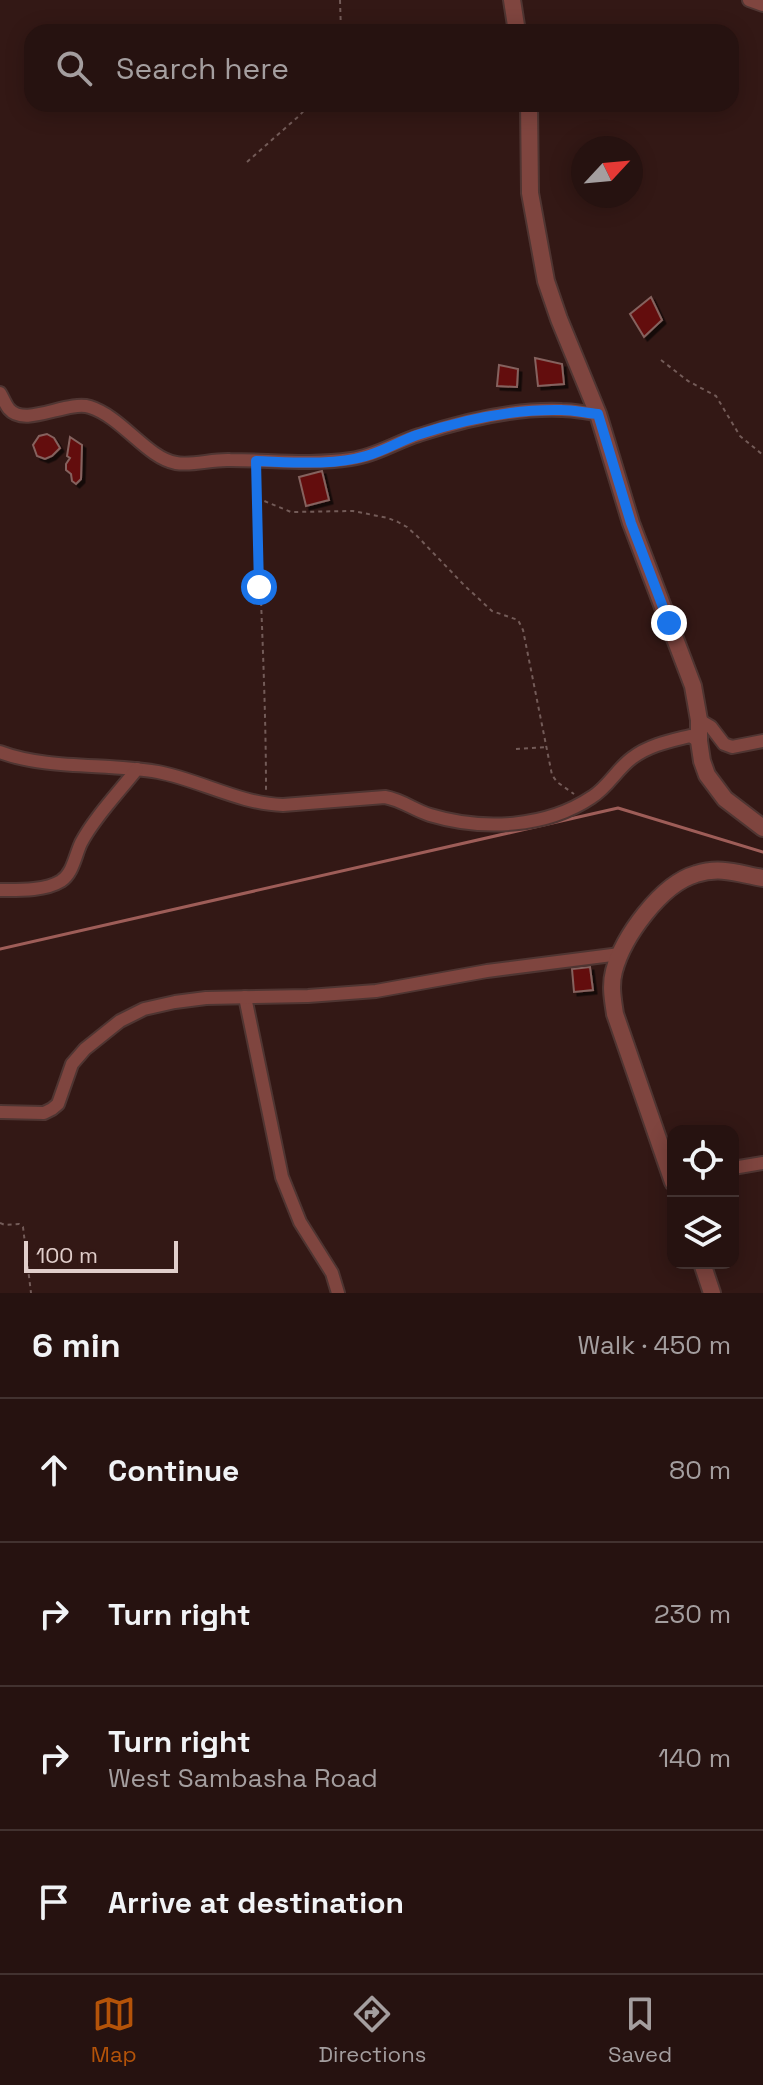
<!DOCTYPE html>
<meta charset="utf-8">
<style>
:root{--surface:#261210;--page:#2e1b19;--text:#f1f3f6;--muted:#a49e9f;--line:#423230;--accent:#b45309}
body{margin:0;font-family:"Space Grotesk",sans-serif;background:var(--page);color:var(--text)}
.controls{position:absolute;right:24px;bottom:24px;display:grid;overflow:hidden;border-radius:16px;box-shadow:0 4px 20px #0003}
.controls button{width:72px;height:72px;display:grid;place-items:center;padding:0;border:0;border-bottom:2px solid var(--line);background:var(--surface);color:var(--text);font:40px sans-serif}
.compass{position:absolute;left:571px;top:136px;width:72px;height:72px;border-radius:50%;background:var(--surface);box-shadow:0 4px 20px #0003;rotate:64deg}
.scale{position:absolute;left:24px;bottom:20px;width:154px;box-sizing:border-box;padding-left:8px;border:4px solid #e1cecb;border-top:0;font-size:22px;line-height:28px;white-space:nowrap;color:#e1cecb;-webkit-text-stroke:6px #331815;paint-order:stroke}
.stop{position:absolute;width:24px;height:24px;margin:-18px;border:6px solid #1a73e8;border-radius:50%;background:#fff}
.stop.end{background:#1a73e8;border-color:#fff;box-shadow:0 2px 8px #0008}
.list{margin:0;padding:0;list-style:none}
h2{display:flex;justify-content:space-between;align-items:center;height:104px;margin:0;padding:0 32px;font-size:34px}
h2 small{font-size:26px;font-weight:400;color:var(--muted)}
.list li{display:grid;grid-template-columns:52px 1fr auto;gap:24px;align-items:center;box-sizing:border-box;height:144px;padding:0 32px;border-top:2px solid var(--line)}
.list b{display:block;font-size:30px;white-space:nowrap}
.list p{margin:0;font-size:26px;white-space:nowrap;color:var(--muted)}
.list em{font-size:26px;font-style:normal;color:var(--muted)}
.icon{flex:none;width:44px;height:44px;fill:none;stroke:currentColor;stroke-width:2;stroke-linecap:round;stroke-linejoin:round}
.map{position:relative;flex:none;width:763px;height:1293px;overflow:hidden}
.search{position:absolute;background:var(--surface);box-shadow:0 4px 20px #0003;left:24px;right:24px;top:24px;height:88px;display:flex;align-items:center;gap:20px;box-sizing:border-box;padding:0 28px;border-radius:24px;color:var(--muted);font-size:30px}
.sheet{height:680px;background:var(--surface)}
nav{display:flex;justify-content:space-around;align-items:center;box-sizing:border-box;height:112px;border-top:2px solid var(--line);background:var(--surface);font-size:22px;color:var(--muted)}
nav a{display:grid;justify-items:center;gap:4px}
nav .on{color:var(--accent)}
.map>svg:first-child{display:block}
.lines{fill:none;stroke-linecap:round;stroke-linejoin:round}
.stream{stroke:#9e5d58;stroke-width:3}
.building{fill:#640f0d;stroke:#85625e;stroke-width:2;filter:url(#shadow)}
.minor-casing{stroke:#4f3532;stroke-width:16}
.tertiary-casing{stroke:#4f3532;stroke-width:20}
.path{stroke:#735b58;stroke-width:2;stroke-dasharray:4 4;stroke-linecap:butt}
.minor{stroke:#7f453f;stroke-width:12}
.tertiary{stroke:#7f453f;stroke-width:16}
.route{stroke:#1a73e8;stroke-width:10}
</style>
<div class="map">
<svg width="763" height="1293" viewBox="0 0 763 1293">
<defs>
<filter id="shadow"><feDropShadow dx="3.5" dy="3.5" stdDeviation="0" flood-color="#0009"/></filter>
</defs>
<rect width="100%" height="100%" fill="#331815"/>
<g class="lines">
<polyline class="stream" points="0,949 618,808 763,852"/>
</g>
<g class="building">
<polygon points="651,297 662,320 644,337 630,314"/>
<polygon points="535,358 562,364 564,384 538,386"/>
<polygon points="499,365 518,369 517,387 497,386"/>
<polygon points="47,434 54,438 60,448 52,456 45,459 37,456 33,445 39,436"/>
<polygon points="70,437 82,445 81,479 76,484 72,481 71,474 66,470 66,464 70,458 67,456"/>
<polygon points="322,471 329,500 306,506 299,477"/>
<polygon points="590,967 593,990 574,992 572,969"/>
</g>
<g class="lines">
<defs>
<g id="minor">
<polyline points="749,0 763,5"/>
<path d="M 0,393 C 3,398 5,404 9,409 C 25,428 67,400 90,407 C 122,417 147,458 176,463 C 193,466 212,459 230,460 C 270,460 311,465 351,459 C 375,456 396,442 419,435 C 464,420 514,408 562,410 C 574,410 586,413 598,414"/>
<polyline points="699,720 711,727 724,744 732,747 763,741"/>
<path d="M 0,752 C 48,770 108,763 158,772 C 200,780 240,804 283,805 L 385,797 C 402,800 414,810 430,815 C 483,831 546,828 592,797 C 608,787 617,769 632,758 C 649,745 670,741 690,736 L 699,741"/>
<path d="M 0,890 C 18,890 45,891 61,881 C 73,873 75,856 81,843 C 94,818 119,792 137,769"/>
<polyline points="245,997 282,1177 300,1222 332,1273 338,1293"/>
<polyline points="0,1112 44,1113 52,1109 58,1104 72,1064 85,1049 120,1021 144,1009 175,1002 206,998 308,996 376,991 487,971 620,954"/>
<polyline points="733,1168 763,1163"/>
</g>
<g id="tertiary">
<polyline points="512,0 517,32"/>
<polyline points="529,104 530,193 546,281 559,319 598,414 631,523 693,686 699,720 699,741 702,761 707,775 725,799 763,828"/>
<path d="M 673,1182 L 615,1014 C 613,1000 610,986 614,971 C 623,937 661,884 696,874 C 721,866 739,874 763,878"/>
<polyline points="702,1263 712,1293"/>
</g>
</defs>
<use href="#minor" class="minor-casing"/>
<use href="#tertiary" class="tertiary-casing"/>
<g class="path">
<polyline points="340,0 341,32"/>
<polyline points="247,162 300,115 310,104"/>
<polyline points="661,360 688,381 716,396 740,436 763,455"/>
<path d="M 257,474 C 259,580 266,685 266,791"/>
<polyline points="257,498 291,512 353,511 388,518 398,522 407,527 417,536 465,586 492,611 518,620 523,630 552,775 557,782 574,794"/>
<polyline points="516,749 546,747"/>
<polyline points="0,1223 5,1225 19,1224 23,1227 31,1293"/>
</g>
<use href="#minor" class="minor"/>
<use href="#tertiary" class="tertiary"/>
</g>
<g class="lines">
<path class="route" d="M 259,587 L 256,461 C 290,462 333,466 366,456 C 384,451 400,441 417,435 C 462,420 514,409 561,410 C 574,410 586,413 598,414 L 631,523 L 669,623"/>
</g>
</svg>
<div class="controls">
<button><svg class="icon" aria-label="locate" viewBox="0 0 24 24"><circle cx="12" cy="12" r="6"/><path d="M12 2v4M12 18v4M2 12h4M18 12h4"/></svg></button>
<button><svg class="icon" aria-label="layers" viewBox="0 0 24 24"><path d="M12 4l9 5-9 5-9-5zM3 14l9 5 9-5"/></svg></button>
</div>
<svg class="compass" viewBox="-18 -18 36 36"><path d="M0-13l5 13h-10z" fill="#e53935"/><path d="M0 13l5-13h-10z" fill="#a49e9f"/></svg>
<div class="scale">100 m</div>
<div class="stop" style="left:259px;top:587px"></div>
<div class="stop end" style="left:669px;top:623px"></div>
<div class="search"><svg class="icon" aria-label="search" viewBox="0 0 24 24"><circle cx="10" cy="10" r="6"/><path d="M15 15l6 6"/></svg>Search here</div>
</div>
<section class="sheet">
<h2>6 min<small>Walk · 450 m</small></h2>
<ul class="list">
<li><svg class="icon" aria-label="ahead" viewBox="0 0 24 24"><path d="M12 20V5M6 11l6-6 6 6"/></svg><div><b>Continue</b></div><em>80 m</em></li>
<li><svg class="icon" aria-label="right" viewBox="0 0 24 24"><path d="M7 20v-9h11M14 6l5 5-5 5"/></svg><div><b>Turn right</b></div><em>230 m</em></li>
<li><svg class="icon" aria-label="right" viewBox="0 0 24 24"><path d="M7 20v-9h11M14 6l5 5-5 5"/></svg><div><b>Turn right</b><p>West Sambasha Road</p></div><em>140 m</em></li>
<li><svg class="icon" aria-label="arrive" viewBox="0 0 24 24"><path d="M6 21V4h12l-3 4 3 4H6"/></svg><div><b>Arrive at destination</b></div></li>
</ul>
</section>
<nav>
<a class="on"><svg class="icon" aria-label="map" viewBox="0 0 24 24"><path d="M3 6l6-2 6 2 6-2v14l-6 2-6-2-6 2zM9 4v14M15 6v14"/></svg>Map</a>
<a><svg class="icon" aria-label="directions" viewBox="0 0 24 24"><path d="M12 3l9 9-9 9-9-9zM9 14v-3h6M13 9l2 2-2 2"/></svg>Directions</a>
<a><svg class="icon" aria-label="saved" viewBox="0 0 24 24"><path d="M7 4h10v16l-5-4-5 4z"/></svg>Saved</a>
</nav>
